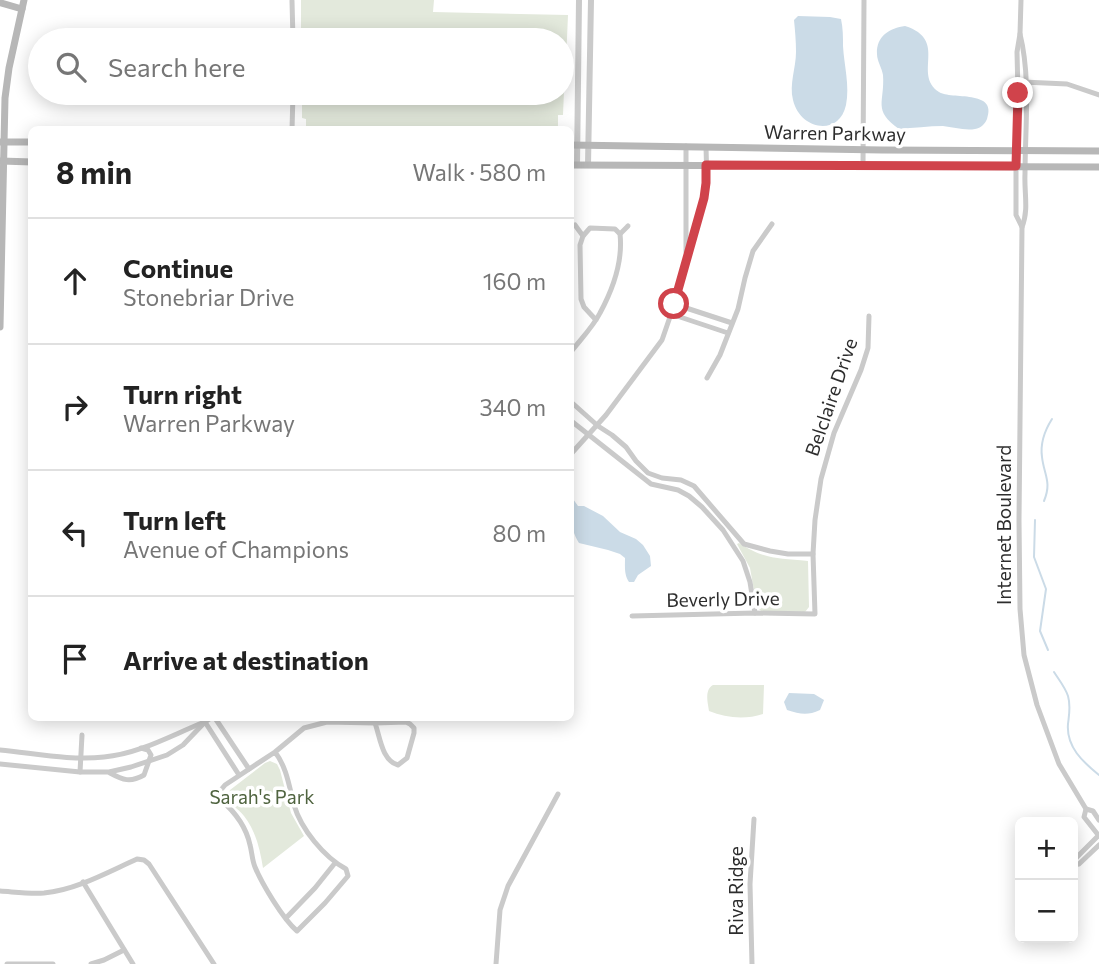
<!DOCTYPE html>
<meta charset="utf-8">
<style>
:root{--surface:#fff;--page:#f6f6f6;--text:#222;--muted:#767676;--line:#e0e0e0}
body{margin:0;font-family:Commissioner,sans-serif;background:var(--page);color:var(--text)}
.controls{position:absolute;right:21px;bottom:21px;display:grid;overflow:hidden;border-radius:10px;box-shadow:0 4px 18px #0003}
.controls button{width:63px;height:63px;display:grid;place-items:center;padding:0;border:0;border-bottom:2px solid var(--line);background:var(--surface);color:var(--text);font:35px sans-serif}
.stop{position:absolute;width:21px;height:21px;margin:-16px;border:5px solid #d0434b;border-radius:50%;background:#fff}
.stop.end{background:#d0434b;border-color:#fff;box-shadow:0 2px 7px #0008}
.list{margin:0;padding:0;list-style:none}
h2{display:flex;justify-content:space-between;align-items:center;height:91px;margin:0;padding:0 28px;font-size:30px}
h2 small{font-size:23px;font-weight:400;color:var(--muted)}
.list li{display:grid;grid-template-columns:46px 1fr auto;gap:21px;align-items:center;box-sizing:border-box;height:126px;padding:0 28px;border-top:2px solid var(--line)}
.list b{display:block;font-size:26px;white-space:nowrap}
.list p{margin:0;font-size:23px;white-space:nowrap;color:var(--muted)}
.list em{font-size:23px;font-style:normal;color:var(--muted)}
.icon{flex:none;width:38px;height:38px;fill:none;stroke:currentColor;stroke-width:2;stroke-linecap:round;stroke-linejoin:round}
.map{position:relative;flex:none;width:1099px;height:964px;overflow:hidden}
.search{position:absolute;background:var(--surface);box-shadow:0 4px 18px #0003;left:28px;top:28px;width:546px;height:77px;display:flex;align-items:center;gap:18px;box-sizing:border-box;padding:0 24px;border-radius:38px;color:var(--muted);font-size:26px}
.panel{position:absolute;background:var(--surface);box-shadow:0 4px 18px #0003;left:28px;top:126px;width:546px;height:595px;border-radius:10px}
.map>svg:first-child{display:block}
.green{fill:#e3e9dc}
.water{fill:#cbdbe7}
.lines{fill:none;stroke-linecap:round;stroke-linejoin:round}
.stream{stroke:#cbdbe7;stroke-width:2}
.minor{stroke:#cacaca;stroke-width:5}
.tertiary{stroke:#cacaca;stroke-width:6}
.secondary{stroke:#b7b7b7;stroke-width:7}
.route{stroke:#d0434b;stroke-width:9}
.labels{text-anchor:middle;stroke-width:7;stroke-linejoin:round;paint-order:stroke}
.street-label{font-size:19px;fill:#2d2d2d;stroke:#fff}
.park-label{font-size:19px;fill:#506440;stroke:#fff}
</style>
<div class="map">
<svg width="1099" height="964" viewBox="0 0 1099 964">
<rect width="100%" height="100%" fill="#fff"/>
<g class="green">
<path d="M 301,0 L 434,0 L 433,12 L 568,15 C 567,48 564,81 563,115 L 558,115 L 558,129 L 306,129 L 306,119 L 302,118 L 302,93 L 562,93 L 562,40 L 301,40 Z"/>
<polygon points="224,31 287,31 287,40 224,39"/>
<path d="M 739,543 C 766,560 778,558 808,561 L 809,607 L 805,612 L 761,611 L 757,607 L 750,568 L 737,544 Z"/>
<path d="M 713,685 L 764,685 L 763,714 C 745,720 726,718 709,711 C 708,703 704,690 713,685 Z"/>
<path d="M 270,761 L 277,764 L 280,770 L 291,813 L 304,836 L 263,868 C 260,850 256,831 244,816 C 237,807 224,802 230,790 L 265,763 Z"/>
</g>
<g class="water">
<path d="M 798,16 L 830,17 L 841,19 C 843,28 843,37 843,46 C 844,65 850,86 846,105 C 839,137 800,130 793,100 C 789,84 796,68 796,52 C 796,41 795,30 794,20 Z"/>
<path d="M 905,26 C 949,40 912,74 939,92 C 951,100 998,89 987,119 C 985,124 981,128 975,129 C 965,131 953,127 943,126 C 929,126 913,128 899,129 C 872,110 885,102 883,75 C 882,68 877,61 877,54 C 876,36 890,28 905,26 Z"/>
<path d="M 573,499 L 578,506 L 584,506 L 603,516 L 620,532 L 636,539 L 643,545 L 650,556 L 651,566 L 638,575 L 634,582 L 629,582 C 624,575 625,566 625,558 L 620,554 L 608,550 L 579,543 C 573,533 570,522 571,511 L 573,508 L 571,502 Z"/>
<path d="M 789,693 L 814,694 L 824,700 L 820,710 C 807,716 800,714 787,710 L 784,702 Z"/>
</g>
<g class="lines">
<g class="stream">
<path d="M 1044,501 C 1052,482 1044,475 1042,457 C 1040,443 1045,430 1052,419"/>
<polyline points="1035,520 1034,557 1046,589 1040,631 1048,650"/>
<path d="M 1054,672 C 1059,680 1065,687 1068,696 C 1071,706 1069,715 1068,724 C 1066,747 1083,762 1099,775"/>
</g>
<g class="minor">
<polyline points="1021,0 1020,34 1017,52 1018,93 1016,166 1016,215 1022,227"/>
<polyline points="292,1 293,40"/>
<path d="M 1020,34 C 1031,78 1025,128 1025,174 C 1024,192 1029,210 1022,227 L 1019,520 L 1020,609 L 1024,655 L 1037,705 L 1059,764 L 1086,809 L 1084,817 L 1099,836"/>
<polyline points="1023,82 1067,84 1099,95"/>
<polyline points="292,130 293,93"/>
<polyline points="863,166 864,0"/>
<polyline points="575,225 583,236"/>
<polyline points="620,234 628,226"/>
<polyline points="686,252 686,146"/>
<polyline points="674,304 732,323"/>
<polyline points="671,314 728,333"/>
<path d="M 570,353 C 580,340 593,327 600,313 C 613,289 623,261 620,234 L 615,229 L 590,228 L 583,236 L 580,245 L 581,299 L 584,307 L 596,320"/>
<polyline points="707,378 720,355 738,309 745,278 753,251 772,224"/>
<polyline points="570,401 598,426 612,435 626,447 636,461 648,473 662,478 681,480 694,486 744,544 770,551 788,554 813,554"/>
<polyline points="570,420 651,484 678,490 689,496 702,507 723,530 743,561 750,582 755,613"/>
<polyline points="570,455 606,415 662,340 671,314 686,259 702,206 707,183 706,147"/>
<polyline points="632,616 755,613 815,614 813,554 815,520 821,479 834,433 861,370 868,348 869,316"/>
<polyline points="215,718 249,769"/>
<polyline points="205,722 239,775"/>
<path d="M 406,722 L 410,724 L 414,728 L 414,733 L 407,758 L 398,765 C 382,761 380,737 375,723 Z"/>
<path d="M 0,750 C 33,753 71,761 104,757 C 138,754 170,736 202,723"/>
<path d="M 275,752 C 287,768 289,786 294,805 C 301,829 324,857 346,869 L 348,876 L 325,903 L 297,931 C 283,919 262,884 255,867 C 252,860 252,852 250,845 C 246,826 235,812 221,800 L 220,791 L 225,785 L 275,752 L 304,728 L 327,722 L 375,723"/>
<polyline points="0,764 80,772 109,772 131,767 167,755 183,745 205,722 211,718"/>
<polyline points="80,772 82,735"/>
<path d="M 110,773 C 123,780 130,783 144,775 L 151,755 L 148,750 L 141,748"/>
<polyline points="1086,809 1093,811 1099,820"/>
<polyline points="1073,861 1099,835"/>
<polyline points="1073,865 1079,864 1099,845"/>
<polyline points="83,882 133,964"/>
<path d="M 0,891 C 15,892 29,894 44,893 C 76,890 108,872 137,859 L 144,860 L 149,864 L 214,964"/>
<polyline points="286,918 315,888 335,863"/>
<polyline points="7,964 53,964"/>
<polyline points="91,964 104,960 124,950"/>
<polyline points="496,964 500,910 508,886 558,794"/>
<polyline points="752,964 750,884 754,819"/>
</g>
<g class="tertiary">
<polyline points="577,165 579,0"/>
<polyline points="588,165 591,0"/>
</g>
<g class="secondary">
<polyline points="1,3 22,9"/>
<polyline points="1,142 32,142"/>
<polyline points="570,145 882,150 1099,151"/>
<polyline points="1,161 32,162"/>
<polyline points="570,165 1099,167"/>
<polyline points="0,327 5,98 9,68 24,0"/>
</g>
</g>
<g class="lines">
<polyline class="route" points="674,304 704,198 706,183 706,165 1016,166 1018,93"/>
</g>
<g class="labels">
<g class="street-label">
<text transform="translate(835 133) rotate(1)" y="7">Warren Parkway</text>
<text transform="translate(831 397) rotate(-71)" y="7">Belclaire Drive</text>
<text transform="translate(1004 525) rotate(-90)" y="7">Internet Boulevard</text>
<text transform="translate(723 599) rotate(-1)" y="7">Beverly Drive</text>
<text transform="translate(736 891) rotate(-90)" y="7">Riva Ridge</text>
</g>
<g class="park-label">
<text x="262" y="804">Sarah's Park</text>
</g>
</g>
</svg>
<div class="controls">
<button>+</button>
<button>−</button>
</div>
<div class="stop" style="left:674px;top:304px"></div>
<div class="stop end" style="left:1018px;top:93px"></div>
<div class="search"><svg class="icon" aria-label="search" viewBox="0 0 24 24"><circle cx="10" cy="10" r="6"/><path d="M15 15l6 6"/></svg>Search here</div>
<section class="panel">
<h2>8 min<small>Walk · 580 m</small></h2>
<ul class="list">
<li><svg class="icon" aria-label="ahead" viewBox="0 0 24 24"><path d="M12 20V5M6 11l6-6 6 6"/></svg><div><b>Continue</b><p>Stonebriar Drive</p></div><em>160 m</em></li>
<li><svg class="icon" aria-label="right" viewBox="0 0 24 24"><path d="M7 20v-9h11M14 6l5 5-5 5"/></svg><div><b>Turn right</b><p>Warren Parkway</p></div><em>340 m</em></li>
<li><svg class="icon" aria-label="left" viewBox="0 0 24 24"><path d="M17 20v-9H6M10 6l-5 5 5 5"/></svg><div><b>Turn left</b><p>Avenue of Champions</p></div><em>80 m</em></li>
<li><svg class="icon" aria-label="arrive" viewBox="0 0 24 24"><path d="M6 21V4h12l-3 4 3 4H6"/></svg><div><b>Arrive at destination</b></div></li>
</ul>
</section>
</div>
